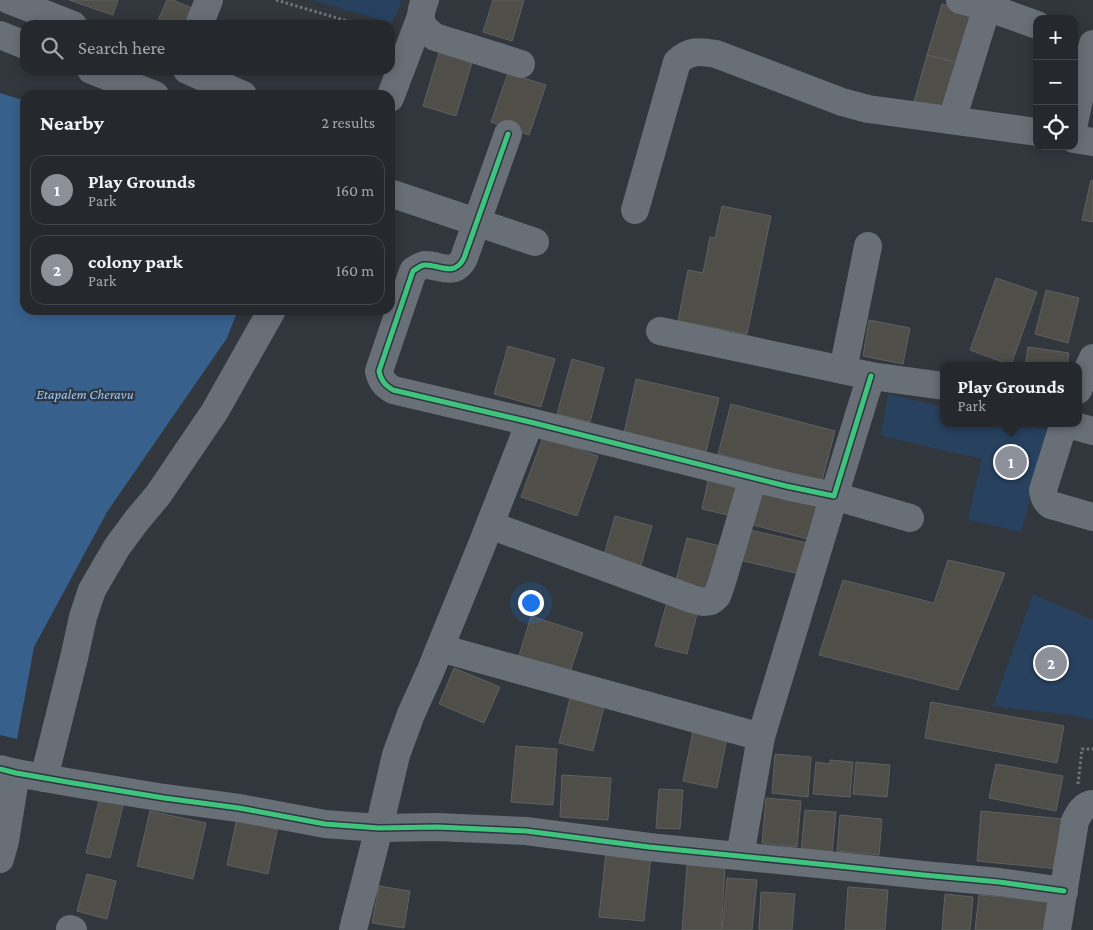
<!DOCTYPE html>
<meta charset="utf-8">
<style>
:root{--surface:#25292e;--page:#31353a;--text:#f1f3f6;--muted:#a3a6aa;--line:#42454a;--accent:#8c9099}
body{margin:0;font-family:"Crimson Pro",serif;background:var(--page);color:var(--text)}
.controls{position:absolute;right:15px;top:15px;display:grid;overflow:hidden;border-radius:10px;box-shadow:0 2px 12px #0003}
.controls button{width:45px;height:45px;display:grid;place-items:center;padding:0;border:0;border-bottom:1px solid var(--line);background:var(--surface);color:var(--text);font:25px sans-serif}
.you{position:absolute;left:530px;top:602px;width:18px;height:18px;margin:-12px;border:4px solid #fff;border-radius:50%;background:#1a73e8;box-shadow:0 0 0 8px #1a73e833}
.badge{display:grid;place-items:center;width:32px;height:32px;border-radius:50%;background:var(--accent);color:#fff;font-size:16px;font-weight:700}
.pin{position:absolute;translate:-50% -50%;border:2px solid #fff;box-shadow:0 1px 5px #0006}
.popup{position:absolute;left:940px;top:362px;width:142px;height:65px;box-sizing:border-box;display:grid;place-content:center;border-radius:10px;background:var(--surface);filter:drop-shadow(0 1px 4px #0005);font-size:16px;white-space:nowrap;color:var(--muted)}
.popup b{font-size:19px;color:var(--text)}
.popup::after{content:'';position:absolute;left:50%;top:100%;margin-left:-10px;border:10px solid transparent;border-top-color:var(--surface)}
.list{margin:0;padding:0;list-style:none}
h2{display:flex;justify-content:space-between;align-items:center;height:65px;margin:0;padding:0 20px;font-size:21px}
h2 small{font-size:16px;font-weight:400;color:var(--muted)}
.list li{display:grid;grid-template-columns:32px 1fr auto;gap:15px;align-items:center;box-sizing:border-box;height:70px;margin:0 10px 10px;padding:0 10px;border:1px solid var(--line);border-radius:15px}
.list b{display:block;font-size:19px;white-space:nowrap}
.list p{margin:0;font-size:16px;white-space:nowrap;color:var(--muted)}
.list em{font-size:16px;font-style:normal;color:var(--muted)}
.icon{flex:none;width:28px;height:28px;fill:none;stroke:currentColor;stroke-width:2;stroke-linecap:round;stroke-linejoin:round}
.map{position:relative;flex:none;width:1093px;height:930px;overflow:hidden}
.search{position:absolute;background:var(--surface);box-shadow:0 2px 12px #0003;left:20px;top:20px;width:375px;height:55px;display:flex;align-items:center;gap:12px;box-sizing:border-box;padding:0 18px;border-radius:15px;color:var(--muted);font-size:19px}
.panel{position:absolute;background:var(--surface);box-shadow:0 2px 12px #0003;left:20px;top:90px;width:375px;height:225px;border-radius:15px}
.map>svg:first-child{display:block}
.green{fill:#28415f}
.water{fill:#37608d}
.building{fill:#4f4e49;stroke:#5f6061}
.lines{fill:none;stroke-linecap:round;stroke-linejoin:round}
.path{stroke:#6f757b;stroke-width:3;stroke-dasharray:2.5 2.5;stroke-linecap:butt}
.minor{stroke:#686f77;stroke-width:28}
.cycleway-casing{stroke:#2c3742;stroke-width:8}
.cycleway{stroke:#40c37c;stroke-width:5}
.labels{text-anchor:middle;stroke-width:4.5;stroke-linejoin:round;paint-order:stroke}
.water-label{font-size:14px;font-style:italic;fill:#9fc5f1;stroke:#2c3742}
</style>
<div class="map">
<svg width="1093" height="930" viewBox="0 0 1093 930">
<rect width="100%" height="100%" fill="#31373d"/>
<g class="green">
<polygon points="312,0 402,0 392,23"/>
<polygon points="888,394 943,407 944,423 1017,423 1049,430 1021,532 968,520 982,459 881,436"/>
<polygon points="1033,594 1093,620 1093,720 1070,715 993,706"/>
</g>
<polygon class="water" points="0,93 25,101 25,310 238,310 227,338 107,512 34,647 17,739 0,735"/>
<g class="building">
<polygon points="69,0 118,0 113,15"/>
<polygon points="167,0 173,0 194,9 188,25 156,25"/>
<polygon points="493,0 524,0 512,41 483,32"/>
<polygon points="942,4 977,14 962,64 927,55"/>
<polygon points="440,49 473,59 456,116 423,106"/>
<polygon points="927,55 962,64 948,114 913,105"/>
<polygon points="508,73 546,85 529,135 491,122"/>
<polygon points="1091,180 1093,181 1093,222 1082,220"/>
<polygon points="722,206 771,216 747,334 678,321 688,270 703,273 710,237 715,238"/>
<polygon points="996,278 1037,292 1011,365 970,350"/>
<polygon points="1046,290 1079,298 1068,343 1035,334"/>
<polygon points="869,320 910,328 903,364 863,356"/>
<polygon points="508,346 555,359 541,407 494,394"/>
<polygon points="1028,347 1069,353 1067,366 1025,366"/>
<polygon points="572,359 604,368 590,422 557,414"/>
<polygon points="636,379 719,398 706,452 624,433"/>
<polygon points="731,404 835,431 822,481 718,454"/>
<polygon points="543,437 598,456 577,516 521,497"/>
<polygon points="709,476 744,484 736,517 702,509"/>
<polygon points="757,490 817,505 808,539 749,524"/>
<polygon points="615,516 652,526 639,572 602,562"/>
<polygon points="746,529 811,544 804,575 739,560"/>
<polygon points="687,538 724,547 712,593 675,584"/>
<polygon points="948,560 1005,573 958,690 819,655 843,580 934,603"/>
<polygon points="667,602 698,610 687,654 655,646"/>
<polygon points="531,616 583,633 568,678 517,662"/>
<polygon points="454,668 500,687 484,723 439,704"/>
<polygon points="570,698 604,706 593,751 559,743"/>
<polygon points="931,702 1064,726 1057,763 925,738"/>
<polygon points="693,731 727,738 717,788 683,781"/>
<polygon points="516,746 557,749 553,805 511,802"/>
<polygon points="775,754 811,757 808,797 772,793"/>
<polygon points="830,760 853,762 850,797 813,794 816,762 830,764"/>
<polygon points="856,762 890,765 887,797 853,794"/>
<polygon points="996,764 1063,776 1056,811 989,798"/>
<polygon points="562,775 611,778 608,820 560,817"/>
<polygon points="659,789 683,790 680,829 656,828"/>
<polygon points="100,796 124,802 110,858 86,853"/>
<polygon points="766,798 801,801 797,847 762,843"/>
<polygon points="805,810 836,812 832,854 801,851"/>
<polygon points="150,811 206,823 193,879 137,866"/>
<polygon points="981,811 1063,819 1058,869 977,861"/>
<polygon points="840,815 882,819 879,855 837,851"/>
<polygon points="237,818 278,826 268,874 227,865"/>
<polygon points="606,852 651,856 644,921 599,917"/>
<polygon points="687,865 725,868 721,930 682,930"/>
<polygon points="87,874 116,881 107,919 77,911"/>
<polygon points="727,878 757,880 752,930 722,930"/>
<polygon points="379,886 410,891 404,928 372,923"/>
<polygon points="848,887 888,890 885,930 845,930"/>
<polygon points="761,892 795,894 792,930 759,930"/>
<polygon points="945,894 973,897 970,930 942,930"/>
<polygon points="979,895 1050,901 1048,930 975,930"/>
</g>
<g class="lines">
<g class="path">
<polyline points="276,0 361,25"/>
<polyline points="1078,784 1082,749 1093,749"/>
</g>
<g class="minor">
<polyline points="9,0 73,25"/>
<path d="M 425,0 C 418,18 419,26 435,37 L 521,64"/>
<polyline points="960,0 987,7 991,0"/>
<polyline points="199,25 209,0"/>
<polyline points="0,35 25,45"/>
<polyline points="91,70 155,95"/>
<polyline points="187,70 243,95"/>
<polyline points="390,98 420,19"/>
<polyline points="952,120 987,7 1037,25"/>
<polyline points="1074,123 1085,72 1093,44"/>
<path d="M 508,134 L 464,258 C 454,278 439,264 424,265 C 420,266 416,269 413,271 L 379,371 C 381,381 385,385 393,390 L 530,422 L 786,486 L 834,496 L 871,376"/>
<polyline points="1074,139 1093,142"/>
<polyline points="390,193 535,242"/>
<path d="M 635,210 L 677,62 C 690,50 699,51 716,54 L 842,102 L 868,109 L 1037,132"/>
<polyline points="660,331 871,376 944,386"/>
<polyline points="843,370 868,246"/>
<polyline points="1078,390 1093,358"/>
<path d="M 1064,423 L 1043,490 C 1044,497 1045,501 1051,505 L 1093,517"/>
<polyline points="1064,423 1093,431"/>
<polyline points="490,525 692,599 703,602 711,601 717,596 721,585 753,478"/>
<polyline points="440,648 761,737 740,856"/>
<polyline points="761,737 834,496 910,518"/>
<polyline points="0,769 16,773 73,783 164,798 239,808 325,824 379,828 437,827 526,831 649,847 838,866 923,875 999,882 1064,891"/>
<polyline points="44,778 74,658 83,617 92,590 117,547 137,520 158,495 215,411 272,310"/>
<polyline points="0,859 5,841 16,773"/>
<polyline points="70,929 73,930"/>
<polyline points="353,930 379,828 396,755 411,714 430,672 481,547 530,422"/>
<path d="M 1057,930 L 1075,821 C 1079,813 1083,805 1093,804"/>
</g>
<defs>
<g id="cycleway">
<path d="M 508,134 L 464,258 C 454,278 439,264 424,265 C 420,266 416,269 413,271 L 379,371 C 381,381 385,385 393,390 L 530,422 L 786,486 L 834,496 L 871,376"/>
<polyline points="0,769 16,773 73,783 164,798 239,808 325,824 379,828 437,827 526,831 649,847 838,866 923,875 999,882 1064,891"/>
</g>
</defs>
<use href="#cycleway" class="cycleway-casing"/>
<use href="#cycleway" class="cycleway"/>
</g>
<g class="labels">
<g class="water-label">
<text x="85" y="399">Etapalem Cheravu</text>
</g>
</g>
</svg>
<div class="controls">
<button>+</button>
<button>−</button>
<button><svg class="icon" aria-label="locate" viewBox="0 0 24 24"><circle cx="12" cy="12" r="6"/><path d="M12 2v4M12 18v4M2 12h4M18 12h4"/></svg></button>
</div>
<div class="you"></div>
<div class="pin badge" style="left:1011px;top:462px">1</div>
<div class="popup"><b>Play Grounds</b>Park</div>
<div class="pin badge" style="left:1051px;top:663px">2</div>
<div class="search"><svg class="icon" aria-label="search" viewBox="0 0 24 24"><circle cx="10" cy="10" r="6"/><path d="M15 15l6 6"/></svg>Search here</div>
<section class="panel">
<h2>Nearby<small>2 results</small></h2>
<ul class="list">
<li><span class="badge">1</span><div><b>Play Grounds</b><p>Park</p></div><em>160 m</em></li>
<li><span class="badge">2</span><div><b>colony park</b><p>Park</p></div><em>160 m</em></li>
</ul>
</section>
</div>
